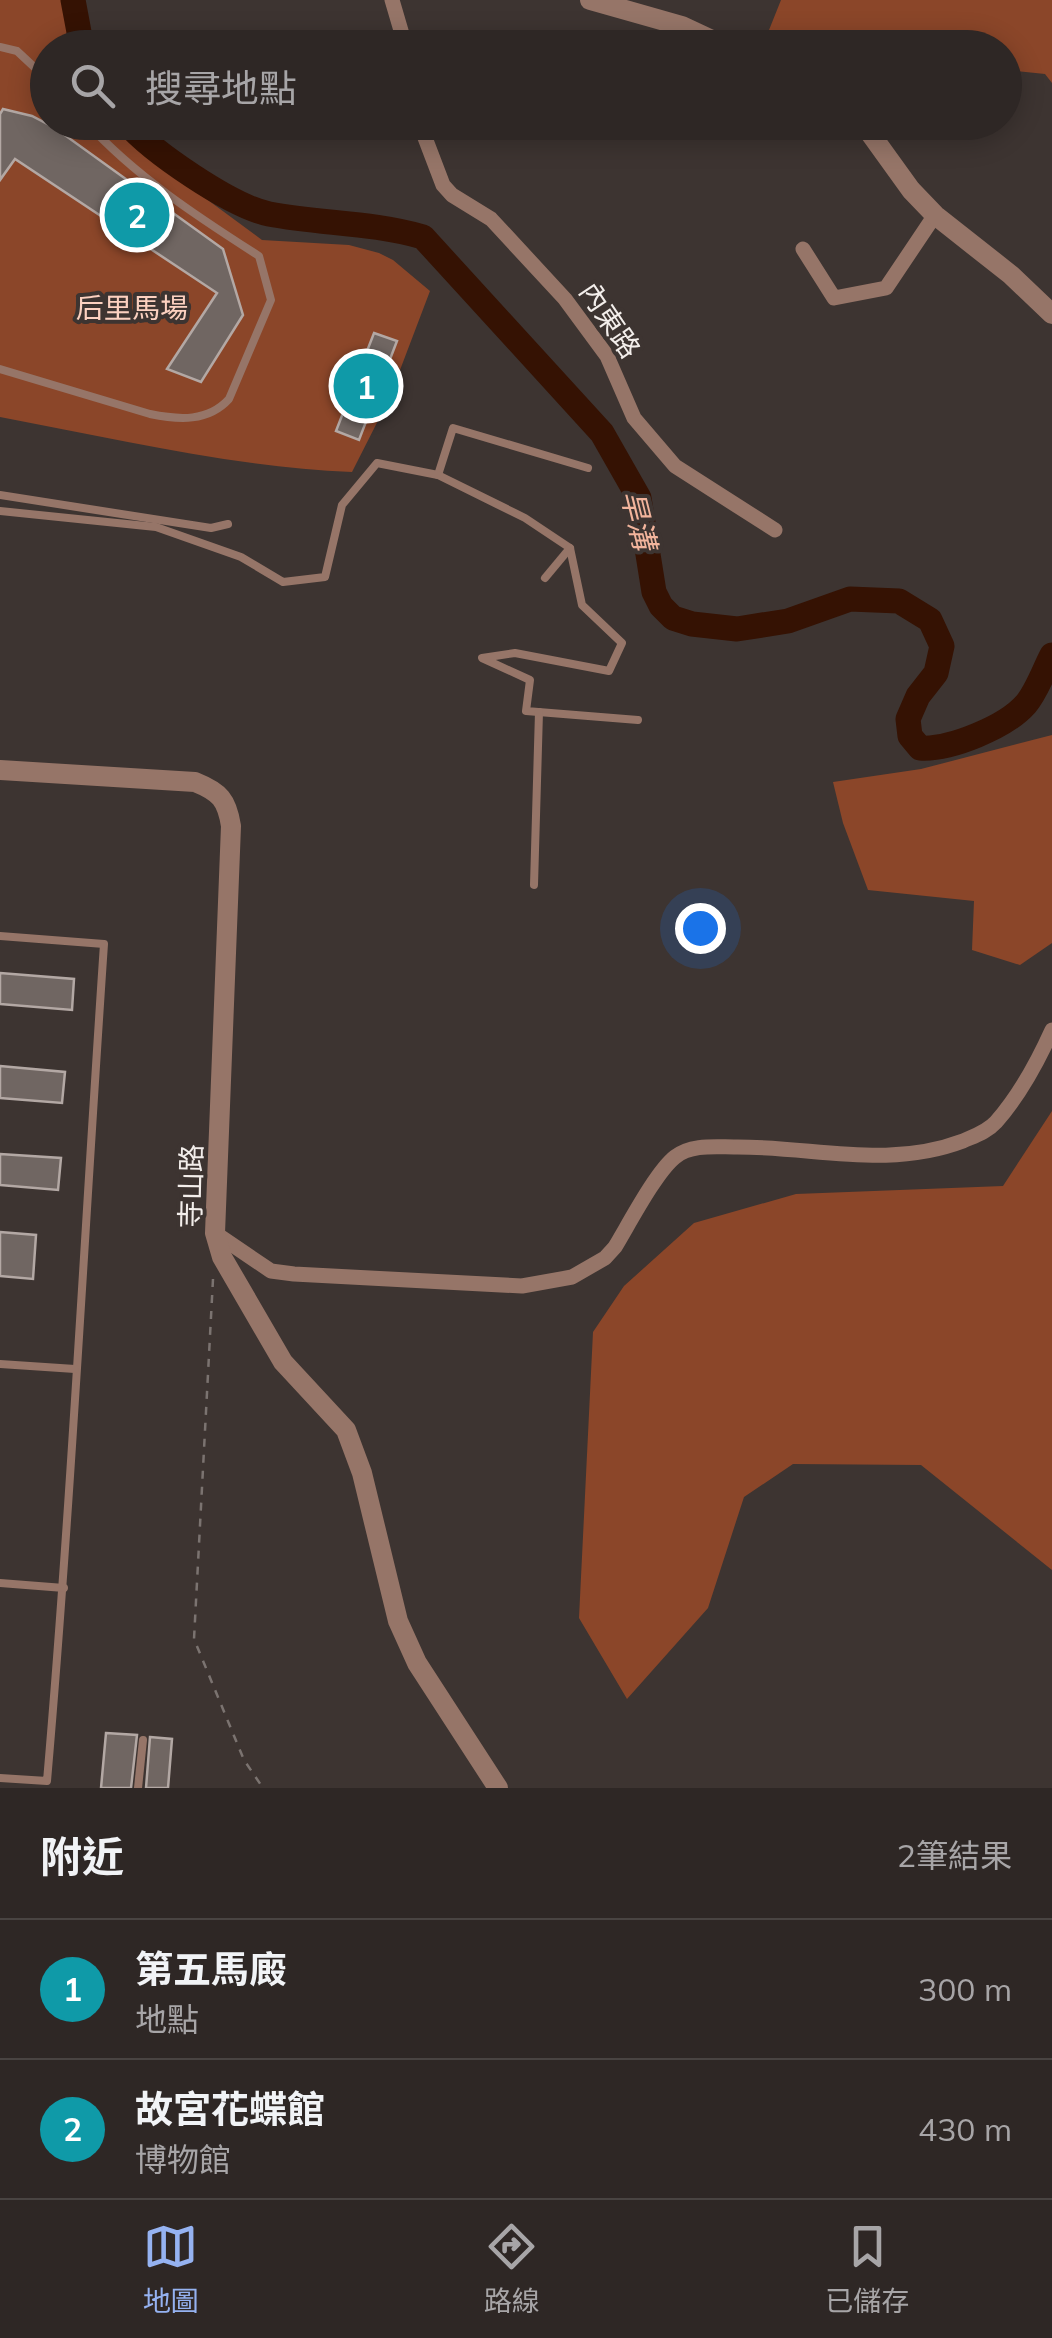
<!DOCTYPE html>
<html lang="zh-TW">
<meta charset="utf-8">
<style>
:root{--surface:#2e2725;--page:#3a3332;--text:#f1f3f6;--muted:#a7a5a7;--line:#494442;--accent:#95b2f1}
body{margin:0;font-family:Mulish,"Noto Sans TC",sans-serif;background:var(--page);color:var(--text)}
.you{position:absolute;left:700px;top:928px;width:35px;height:35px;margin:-25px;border:8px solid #fff;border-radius:50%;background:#1a73e8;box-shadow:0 0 0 15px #1a73e833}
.badge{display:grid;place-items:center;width:65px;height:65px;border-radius:50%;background:var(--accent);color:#fff;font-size:32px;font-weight:700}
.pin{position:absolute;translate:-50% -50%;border:5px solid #fff;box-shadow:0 2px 10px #0006}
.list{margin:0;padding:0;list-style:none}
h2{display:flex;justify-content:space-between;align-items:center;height:130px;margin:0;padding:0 40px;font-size:42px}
h2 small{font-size:32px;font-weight:400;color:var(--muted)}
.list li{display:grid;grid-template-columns:65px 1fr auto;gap:30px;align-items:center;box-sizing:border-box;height:140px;padding:0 40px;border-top:2px solid var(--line)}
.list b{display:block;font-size:38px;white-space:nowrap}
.list p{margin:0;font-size:32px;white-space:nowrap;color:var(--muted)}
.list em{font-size:32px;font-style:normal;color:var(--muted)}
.icon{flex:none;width:55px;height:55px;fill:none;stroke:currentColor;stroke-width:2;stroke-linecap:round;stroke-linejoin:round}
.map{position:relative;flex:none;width:1052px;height:1788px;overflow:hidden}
.search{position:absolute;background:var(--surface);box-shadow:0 5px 25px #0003;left:30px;right:30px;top:30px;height:110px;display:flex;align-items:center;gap:25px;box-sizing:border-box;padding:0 35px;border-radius:55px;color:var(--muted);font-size:38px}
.sheet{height:410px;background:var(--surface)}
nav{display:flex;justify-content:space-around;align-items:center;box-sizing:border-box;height:140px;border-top:2px solid var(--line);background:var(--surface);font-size:28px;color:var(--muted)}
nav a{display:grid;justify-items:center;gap:5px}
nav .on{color:var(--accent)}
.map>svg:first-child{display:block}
.green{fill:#8b4629}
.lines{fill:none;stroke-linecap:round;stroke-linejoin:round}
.river{stroke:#351203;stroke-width:25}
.building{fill:#706662;stroke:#b3a8a4;stroke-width:2.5}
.path{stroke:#7b7370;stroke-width:2.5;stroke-dasharray:8 8;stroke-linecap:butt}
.service{stroke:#967568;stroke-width:8}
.minor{stroke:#967568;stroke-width:15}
.tertiary{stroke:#967568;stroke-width:20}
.labels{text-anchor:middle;stroke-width:8;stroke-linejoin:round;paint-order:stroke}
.park-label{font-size:28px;fill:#fcd1c0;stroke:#3d3431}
.street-label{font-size:28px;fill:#f3eeeb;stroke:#3d3431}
.water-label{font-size:30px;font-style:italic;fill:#f2b49c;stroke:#3d3431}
</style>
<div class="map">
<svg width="1052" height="1788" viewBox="0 0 1052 1788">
<rect width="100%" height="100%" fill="#3d3431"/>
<g class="green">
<path d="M 0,0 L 62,0 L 70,47 L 48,48 L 48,122 L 114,123 L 148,156 L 262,240 L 349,245 L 379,253 L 393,260 L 430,291 L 389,399 L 352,472 C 233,467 117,439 0,417 Z"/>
<polygon points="781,0 1052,0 1052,83 1045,74 1005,70 1004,48 808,47 769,30"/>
<polygon points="1052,735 1052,943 1020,965 972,950 974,901 868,890 843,823 833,782 921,769"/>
<polygon points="1052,1111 1052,1570 921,1465 793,1464 744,1497 708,1608 627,1699 579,1618 593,1332 624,1286 694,1223 796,1194 1003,1186"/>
</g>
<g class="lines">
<g class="river">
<polyline points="73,0 82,48"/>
<path d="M 126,122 C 152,152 231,206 269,214 C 322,224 371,222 423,237 L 602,433 L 639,498 L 654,592 L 661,606 L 673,618 L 692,624 L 737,629 L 788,621 L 850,599 L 899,601 L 930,620 L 942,646 L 936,673 L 918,696 L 908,719 L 910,736 L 920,748 C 950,750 1006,727 1026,704 C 1037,691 1044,670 1052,655"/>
</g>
</g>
<g class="building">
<polygon points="3,109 32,116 55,128 223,249 243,315 201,382 167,369 217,293 15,159 0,180 0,114"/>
<polygon points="374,333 397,341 359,440 336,431"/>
<polygon points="0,973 74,979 72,1010 0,1004"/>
<polygon points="0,1066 65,1072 62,1103 0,1098"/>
<polygon points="0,1154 61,1158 58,1190 0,1185"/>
<polygon points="0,1232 36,1235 33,1279 0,1276"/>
<polygon points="106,1733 137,1735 131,1788 101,1788"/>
<polygon points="150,1737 172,1739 168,1788 146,1788"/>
</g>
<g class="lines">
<polyline class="path" points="213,1279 194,1639 244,1760 263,1788"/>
<g class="service">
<polyline points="0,47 17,51 48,80"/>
<path d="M 0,369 L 150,414 C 179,420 208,422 229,399 L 271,300 L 259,256 C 198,217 135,176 86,122"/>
<polyline points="438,475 453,428 588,468"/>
<polyline points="0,495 211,528 228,524"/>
<polyline points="0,511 156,527 241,557 283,582 325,577 342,505 377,463 438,475 525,518 570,548 582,605 622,643 609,671 515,653 482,658 530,680 526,711 638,720"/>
<polyline points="545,578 570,548"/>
<polyline points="534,885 539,712"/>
<path d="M 0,936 L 104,944 C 85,1223 71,1503 47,1781 L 0,1778"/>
<polyline points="0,1364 75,1369"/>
<polyline points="0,1583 64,1588"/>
<polyline points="138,1788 143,1740"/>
</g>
<g class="minor">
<polyline points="392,0 402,34 403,48"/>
<polyline points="419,122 443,185 452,195 491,219 565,299 607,356 634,418 675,466 775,530"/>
<polyline points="803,249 834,298 886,288 935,215"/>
<path d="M 215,1233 L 271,1271 L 294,1274 L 522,1286 L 572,1277 L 605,1258 L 615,1247 C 629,1224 656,1172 675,1157 C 691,1144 716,1147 734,1147 C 813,1146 886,1170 963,1141 C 974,1136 987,1132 996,1122 C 1018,1097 1038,1061 1052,1030"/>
</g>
<g class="tertiary">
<polyline points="590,0 682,26 729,48"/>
<polyline points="862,122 911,190 935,215 1011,275 1052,314"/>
<path d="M 0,770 L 195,782 C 220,792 227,800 231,826 L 215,1233 L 222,1257 L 283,1362 L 346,1430 L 362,1473 L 398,1621 L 417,1663 L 498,1788"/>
</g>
</g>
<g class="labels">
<g class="park-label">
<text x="132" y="318">后里馬場</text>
</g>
<g class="street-label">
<text transform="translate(610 320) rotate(56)" y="10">內東路</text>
<text transform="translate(191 1186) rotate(-89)" y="10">寺山路</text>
</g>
<g class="water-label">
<text transform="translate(638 520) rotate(76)" y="10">旱溝</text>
</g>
</g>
</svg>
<div class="you"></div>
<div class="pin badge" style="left:366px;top:386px;background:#0f9aa8">1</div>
<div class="pin badge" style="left:137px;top:215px;background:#0f9aa8">2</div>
<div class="search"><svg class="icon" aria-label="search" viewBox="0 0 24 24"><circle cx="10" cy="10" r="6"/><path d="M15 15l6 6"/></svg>搜尋地點</div>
</div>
<section class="sheet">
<h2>附近<small>2筆結果</small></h2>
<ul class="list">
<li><span class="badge" style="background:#0f9aa8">1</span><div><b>第五馬廄</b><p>地點</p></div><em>300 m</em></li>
<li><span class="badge" style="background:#0f9aa8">2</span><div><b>故宮花蝶館</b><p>博物館</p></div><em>430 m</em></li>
</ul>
</section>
<nav>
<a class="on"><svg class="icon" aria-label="map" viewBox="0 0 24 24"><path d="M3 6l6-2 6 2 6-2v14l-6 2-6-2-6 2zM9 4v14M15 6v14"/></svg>地圖</a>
<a><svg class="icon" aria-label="directions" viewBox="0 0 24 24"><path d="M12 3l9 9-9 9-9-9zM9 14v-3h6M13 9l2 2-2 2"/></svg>路線</a>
<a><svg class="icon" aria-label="saved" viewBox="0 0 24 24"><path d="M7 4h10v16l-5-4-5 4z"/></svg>已儲存</a>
</nav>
